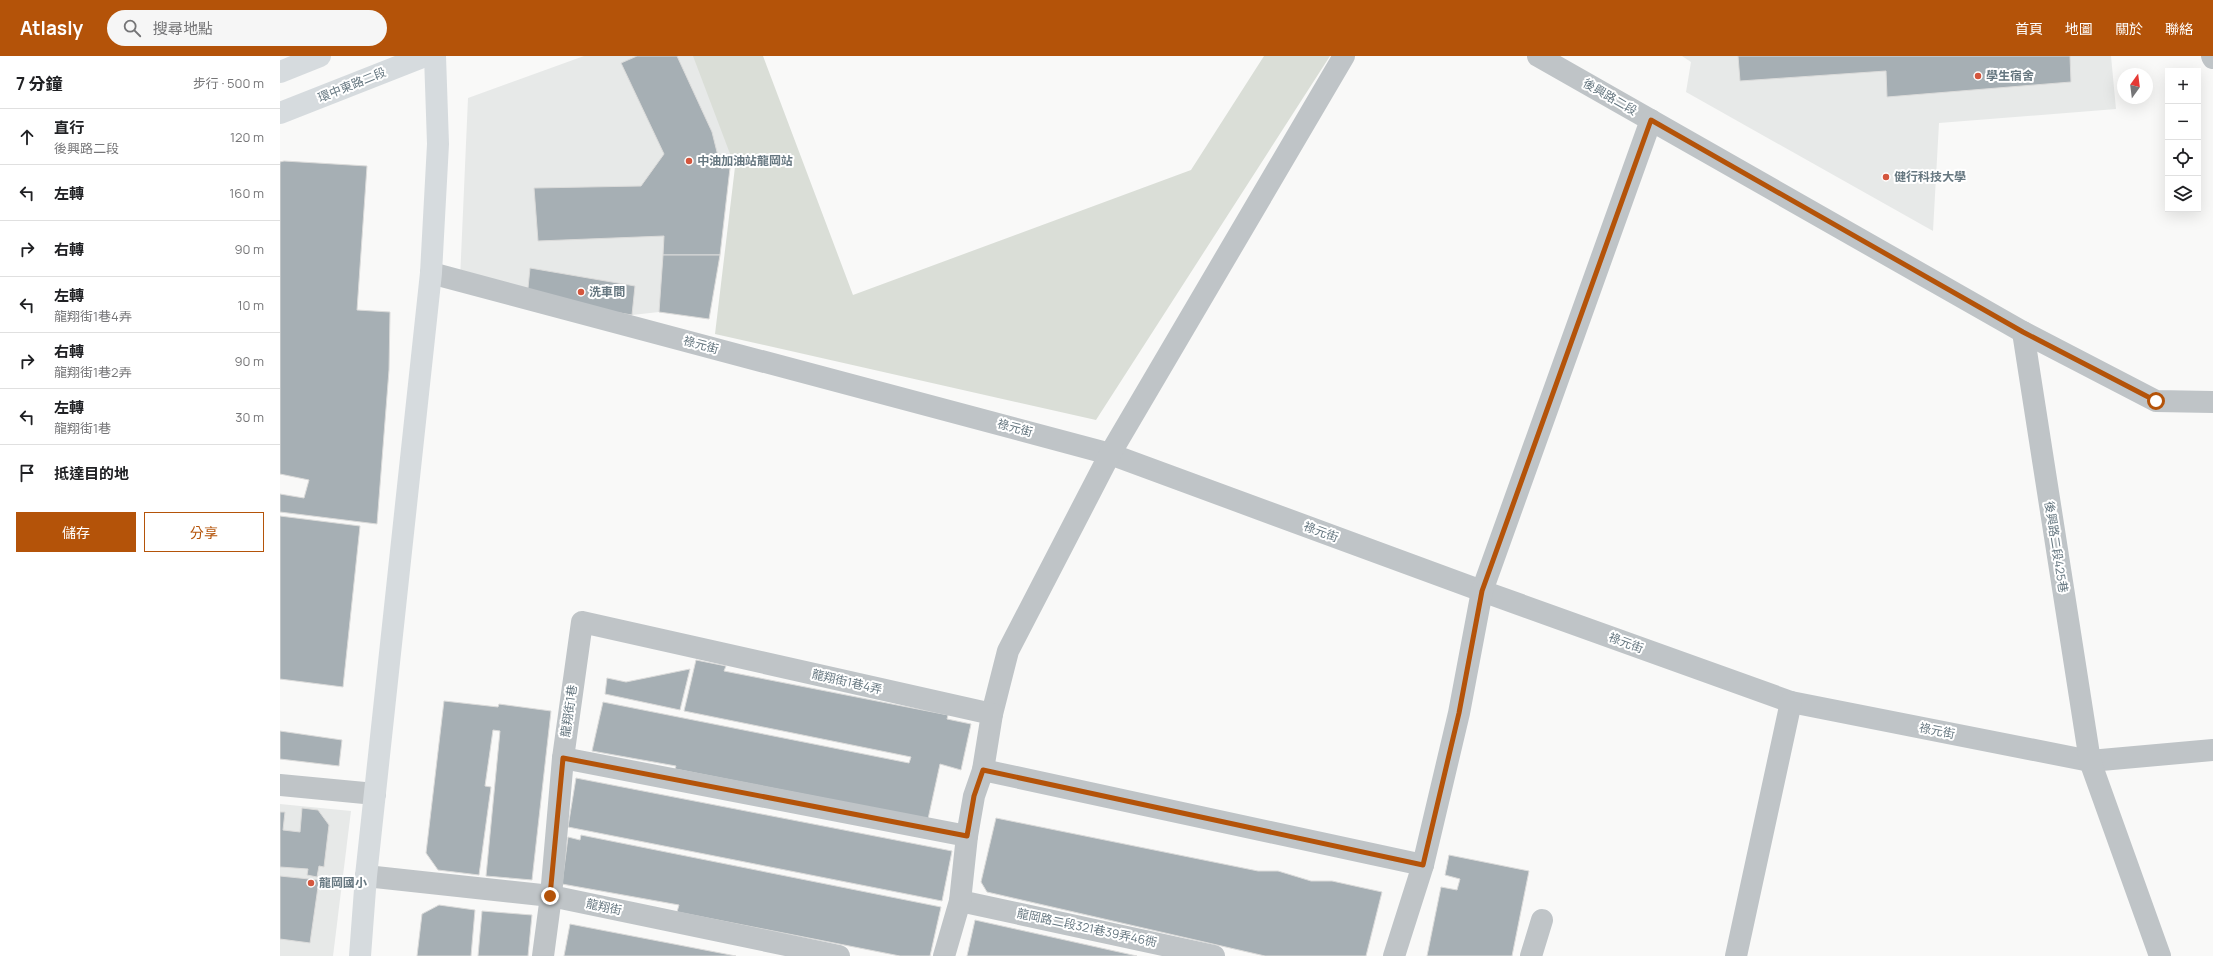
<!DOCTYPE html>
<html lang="zh-TW">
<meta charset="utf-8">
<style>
:root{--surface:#fff;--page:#f6f6f6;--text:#202124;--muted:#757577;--line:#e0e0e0;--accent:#b45309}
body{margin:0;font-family:Manrope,"Noto Sans TC",sans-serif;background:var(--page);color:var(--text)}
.controls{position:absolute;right:12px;top:12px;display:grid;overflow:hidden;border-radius:0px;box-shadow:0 4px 16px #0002}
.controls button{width:36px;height:36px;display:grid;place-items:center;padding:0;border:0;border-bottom:1px solid var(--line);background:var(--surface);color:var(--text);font:20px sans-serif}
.compass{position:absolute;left:1837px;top:12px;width:36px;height:36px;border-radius:50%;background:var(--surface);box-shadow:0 4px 16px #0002;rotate:14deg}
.stop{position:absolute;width:12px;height:12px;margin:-9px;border:3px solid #b45309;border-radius:50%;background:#fff}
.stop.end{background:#b45309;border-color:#fff;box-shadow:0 1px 4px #0008}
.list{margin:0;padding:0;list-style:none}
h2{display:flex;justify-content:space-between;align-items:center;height:52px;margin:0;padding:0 16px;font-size:17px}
h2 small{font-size:13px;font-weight:400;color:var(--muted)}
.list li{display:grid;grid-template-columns:26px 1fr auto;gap:12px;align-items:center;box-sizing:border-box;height:56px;padding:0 16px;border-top:1px solid var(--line)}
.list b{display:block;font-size:15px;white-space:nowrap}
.list p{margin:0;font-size:13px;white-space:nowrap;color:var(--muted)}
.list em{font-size:13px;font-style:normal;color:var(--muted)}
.actions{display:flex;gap:8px;padding:12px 16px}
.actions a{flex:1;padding:9px 0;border:1px solid var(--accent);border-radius:0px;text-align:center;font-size:14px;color:var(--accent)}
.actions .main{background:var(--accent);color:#fff}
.icon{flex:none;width:22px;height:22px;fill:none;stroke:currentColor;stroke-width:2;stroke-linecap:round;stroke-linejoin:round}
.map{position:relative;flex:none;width:1933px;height:900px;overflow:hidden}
header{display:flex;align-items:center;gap:24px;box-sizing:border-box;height:56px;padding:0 20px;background:var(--accent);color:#fff}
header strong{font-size:19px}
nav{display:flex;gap:22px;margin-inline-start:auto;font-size:14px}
.search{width:280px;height:36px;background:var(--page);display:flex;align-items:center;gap:10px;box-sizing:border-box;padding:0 14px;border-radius:22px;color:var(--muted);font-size:15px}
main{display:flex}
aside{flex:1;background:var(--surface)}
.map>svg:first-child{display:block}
.built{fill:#e7e9e8}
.green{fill:#daded7}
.building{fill:#a6afb4;stroke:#dbdbda}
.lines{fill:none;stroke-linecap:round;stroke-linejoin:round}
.minor{stroke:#bfc4c7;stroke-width:22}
.major{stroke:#d6dbde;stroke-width:22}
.route{stroke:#b45309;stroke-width:5}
.poi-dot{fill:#d4563d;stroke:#fff;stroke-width:1.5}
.labels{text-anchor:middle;stroke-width:4;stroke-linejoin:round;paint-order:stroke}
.poi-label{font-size:12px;font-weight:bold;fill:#667780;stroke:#fff;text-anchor:start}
.street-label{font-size:12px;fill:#667780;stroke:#fff}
</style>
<header>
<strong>Atlasly</strong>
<div class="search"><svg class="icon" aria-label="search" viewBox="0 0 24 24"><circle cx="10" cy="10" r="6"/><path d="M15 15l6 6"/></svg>搜尋地點</div>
<nav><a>首頁</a><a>地圖</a><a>關於</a><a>聯絡</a></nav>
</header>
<main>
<aside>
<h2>7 分鐘<small>步行 · 500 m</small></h2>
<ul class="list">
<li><svg class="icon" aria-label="ahead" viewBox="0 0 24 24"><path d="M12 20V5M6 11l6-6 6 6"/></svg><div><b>直行</b><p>後興路二段</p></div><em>120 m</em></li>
<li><svg class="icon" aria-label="left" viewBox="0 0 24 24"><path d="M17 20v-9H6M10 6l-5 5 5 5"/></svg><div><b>左轉</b></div><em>160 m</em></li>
<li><svg class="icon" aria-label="right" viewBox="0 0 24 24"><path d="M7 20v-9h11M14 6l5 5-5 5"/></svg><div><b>右轉</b></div><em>90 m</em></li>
<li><svg class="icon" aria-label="left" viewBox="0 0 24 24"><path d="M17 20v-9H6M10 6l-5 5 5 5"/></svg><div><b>左轉</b><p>龍翔街1巷4弄</p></div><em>10 m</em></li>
<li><svg class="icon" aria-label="right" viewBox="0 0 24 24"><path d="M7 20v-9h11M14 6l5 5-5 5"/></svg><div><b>右轉</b><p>龍翔街1巷2弄</p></div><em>90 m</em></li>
<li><svg class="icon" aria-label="left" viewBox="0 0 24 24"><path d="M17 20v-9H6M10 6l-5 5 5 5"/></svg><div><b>左轉</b><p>龍翔街1巷</p></div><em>30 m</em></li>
<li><svg class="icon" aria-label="arrive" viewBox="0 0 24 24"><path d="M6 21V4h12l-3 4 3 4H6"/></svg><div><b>抵達目的地</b></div></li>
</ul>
<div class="actions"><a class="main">儲存</a><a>分享</a></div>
</aside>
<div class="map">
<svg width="1933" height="900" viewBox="0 0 1933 900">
<rect width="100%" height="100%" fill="#f9f9f8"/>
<g class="built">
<polygon points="304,0 462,0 429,263 379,256 352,259 180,224 188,42"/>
<polygon points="1402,0 1831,0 1836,53 1659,67 1653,175 1406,36 1411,6"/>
<polygon points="0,748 71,755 53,900 0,900"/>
</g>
<polygon class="green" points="413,0 483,0 573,239 911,114 984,0 1050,0 816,364 435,278 455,111"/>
<g class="building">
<polygon points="357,0 397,0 432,76 441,112 450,112 440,199 383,199 384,180 258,185 254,132 361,130 384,98 341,7"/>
<polygon points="1458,0 1790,0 1791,26 1607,41 1606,15 1460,25"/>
<polygon points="4,105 87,110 77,254 110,256 109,314 97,468 0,456 0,438 24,442 29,424 0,418 0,106"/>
<polygon points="383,199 440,199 429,263 379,256"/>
<polygon points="250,212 355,230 352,259 247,242"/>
<polygon points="0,460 80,470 63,631 0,623"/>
<polygon points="416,604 446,610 444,615 668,659 667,663 691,668 681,714 660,708 648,763 395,713 396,710 312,695 323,646 629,707 631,701 404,655"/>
<polygon points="410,613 400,654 325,638 327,622 346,626"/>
<polygon points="164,645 218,651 219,648 271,655 252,824 206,820 220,675 213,674 205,730 211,731 199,819 158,814 146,797"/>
<polygon points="0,675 62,684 59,710 0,703"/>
<polygon points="296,722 672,795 662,845 288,771"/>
<polygon points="22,752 38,754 49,769 44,811 39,810 37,821 27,819 28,813 0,811 0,756 5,756 3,774 20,776"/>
<polygon points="716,762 978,815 998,815 1031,825 1052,825 1102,836 1086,900 985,900 707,836 701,826"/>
<polygon points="301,779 661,851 650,900 620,900 397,856 399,849 282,828 288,781 300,784"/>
<polygon points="1169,799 1249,815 1232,900 1147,900 1161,831 1177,834 1180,823 1165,819"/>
<polygon points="0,820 39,824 30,887 0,883"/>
<polygon points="159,849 195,854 191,900 137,900 142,858"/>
<polygon points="202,855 252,859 248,900 198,900"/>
<polygon points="695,864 857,900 687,900"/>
<polygon points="290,868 456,900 284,900"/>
</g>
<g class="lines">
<g class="minor">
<polyline points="1258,0 1743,276 1876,345 1933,346"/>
<polyline points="1932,0 1933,2"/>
<polyline points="151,217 830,398 1202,535 1511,646 1810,705 1933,694"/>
<polyline points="1743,276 1810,705 1880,900"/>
<polyline points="712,658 728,595 830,398 1064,0"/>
<polyline points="283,702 687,780"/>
<polyline points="703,714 1143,809"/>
<polyline points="0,729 95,738"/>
<polyline points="86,820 271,840 559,900"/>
<polyline points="680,845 934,900"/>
<polyline points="263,900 271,840 283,702 302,566 712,658 703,714 694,740 687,780 680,845 664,900"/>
<polyline points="1114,900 1143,809 1179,657 1202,535 1371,64"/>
<polyline points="1251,900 1262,864"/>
<polyline points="1456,900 1511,646"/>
</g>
<g class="major">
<polyline points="0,16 40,0"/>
<polyline points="0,57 145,0"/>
<polyline points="80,900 86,820 151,217 158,88 155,0"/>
</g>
</g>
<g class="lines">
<polyline class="route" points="270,840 283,702 687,780 694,740 703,714 1143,809 1179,657 1202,535 1371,64 1743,276 1876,345"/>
</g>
<g class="poi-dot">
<circle cx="1698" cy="20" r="4"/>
<circle cx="409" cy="105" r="4"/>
<circle cx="1606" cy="121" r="4"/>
<circle cx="301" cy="236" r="4"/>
<circle cx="31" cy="827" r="4"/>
</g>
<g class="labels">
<g class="poi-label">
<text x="1706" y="24">學生宿舍</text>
<text x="417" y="109">中油加油站龍岡站</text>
<text x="1614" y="125">健行科技大學</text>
<text x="309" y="240">洗車間</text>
<text x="39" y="831">龍岡國小</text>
</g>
<g class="street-label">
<text transform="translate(72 29) rotate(-22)" y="4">環中東路二段</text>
<text transform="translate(1330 41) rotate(30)" y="4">後興路二段</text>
<text transform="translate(421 289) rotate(15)" y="4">祿元街</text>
<text transform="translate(735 372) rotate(15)" y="4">祿元街</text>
<text transform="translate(1041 476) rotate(20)" y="4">祿元街</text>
<text transform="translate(1776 491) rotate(81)" y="4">後興路二段425巷</text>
<text transform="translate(1346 587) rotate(20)" y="4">祿元街</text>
<text transform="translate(567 626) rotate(13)" y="4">龍翔街1巷4弄</text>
<text transform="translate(289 655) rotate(-82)" y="4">龍翔街1巷</text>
<text transform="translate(1657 675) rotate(11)" y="4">祿元街</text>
<text transform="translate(324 851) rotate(12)" y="4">龍翔街</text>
<text transform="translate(807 872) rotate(12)" y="4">龍岡路二段321巷39弄46衖</text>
</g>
</g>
</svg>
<div class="controls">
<button>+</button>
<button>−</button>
<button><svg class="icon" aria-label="locate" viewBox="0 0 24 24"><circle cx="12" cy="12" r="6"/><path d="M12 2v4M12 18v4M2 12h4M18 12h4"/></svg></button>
<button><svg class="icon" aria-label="layers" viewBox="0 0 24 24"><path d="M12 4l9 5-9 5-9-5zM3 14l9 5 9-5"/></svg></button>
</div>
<svg class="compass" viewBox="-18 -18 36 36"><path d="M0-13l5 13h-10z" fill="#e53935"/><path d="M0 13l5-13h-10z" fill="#757577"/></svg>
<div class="stop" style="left:1876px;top:345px"></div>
<div class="stop end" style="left:270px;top:840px"></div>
</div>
</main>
